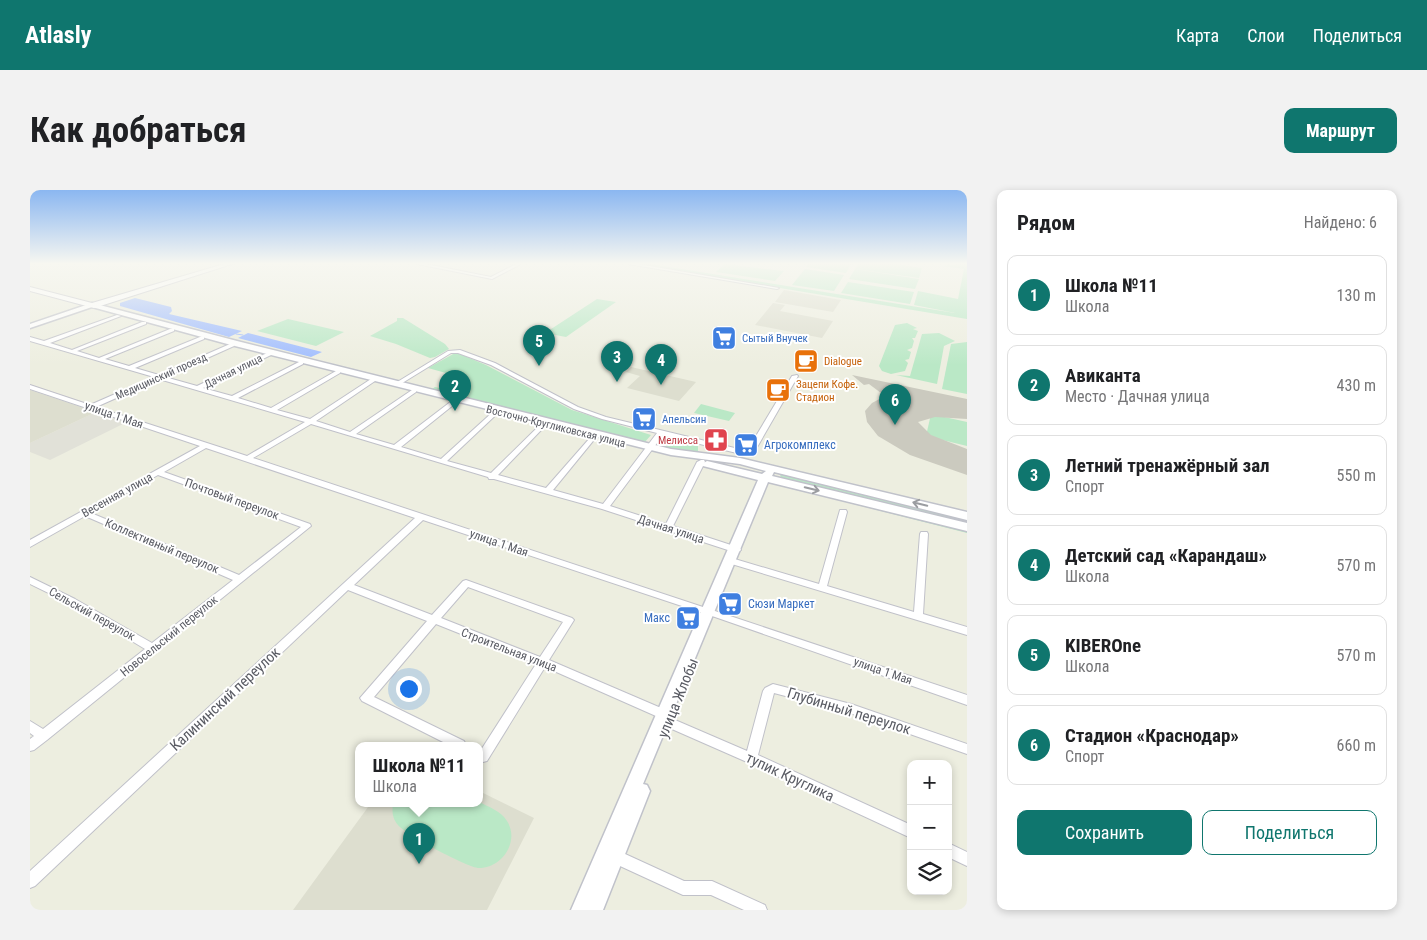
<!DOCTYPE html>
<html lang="ru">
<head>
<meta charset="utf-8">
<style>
	body { margin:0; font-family:"Roboto Condensed",sans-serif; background:#f2f2f2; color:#202124 }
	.controls { position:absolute; right:15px; bottom:15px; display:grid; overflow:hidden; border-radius:10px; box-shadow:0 2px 8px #0003 }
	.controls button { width:45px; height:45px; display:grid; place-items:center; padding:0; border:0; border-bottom:1px solid #e0e0e0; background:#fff; color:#202124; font:25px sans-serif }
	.you { position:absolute; left:378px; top:498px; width:18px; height:18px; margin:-12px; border:4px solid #fff; border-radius:50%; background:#1a73e8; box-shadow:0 0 0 8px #1a73e833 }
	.badge { display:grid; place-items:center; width:32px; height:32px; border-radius:50%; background:#0f766e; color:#fff; font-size:16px; font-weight:700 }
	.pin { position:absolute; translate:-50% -41px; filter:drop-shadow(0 1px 2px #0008) }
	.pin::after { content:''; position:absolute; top:26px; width:18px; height:15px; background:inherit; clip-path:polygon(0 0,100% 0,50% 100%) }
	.popup { position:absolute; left:325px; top:552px; width:128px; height:65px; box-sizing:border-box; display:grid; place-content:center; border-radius:10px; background:#fff; filter:drop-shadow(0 1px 4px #0005); font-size:16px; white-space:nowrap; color:#757577 }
	.popup b { font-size:19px; color:#202124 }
	.popup::after { content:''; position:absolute; left:50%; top:100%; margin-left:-10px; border:10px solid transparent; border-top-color:#fff }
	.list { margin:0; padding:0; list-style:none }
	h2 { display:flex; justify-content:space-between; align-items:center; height:65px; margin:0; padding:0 20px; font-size:21px }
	h2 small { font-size:16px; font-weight:400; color:#757577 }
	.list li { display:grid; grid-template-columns:32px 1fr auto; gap:15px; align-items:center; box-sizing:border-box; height:80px; margin:0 10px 10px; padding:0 10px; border:1px solid #e0e0e0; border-radius:10px }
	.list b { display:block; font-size:19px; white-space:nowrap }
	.list p { margin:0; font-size:16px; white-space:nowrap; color:#757577 }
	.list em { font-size:16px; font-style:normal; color:#757577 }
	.actions { display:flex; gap:10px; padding:15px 20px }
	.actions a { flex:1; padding:11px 0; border:1px solid #0f766e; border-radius:10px; text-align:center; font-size:18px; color:#0f766e }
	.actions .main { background:#0f766e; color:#fff }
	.icon { flex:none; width:28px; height:28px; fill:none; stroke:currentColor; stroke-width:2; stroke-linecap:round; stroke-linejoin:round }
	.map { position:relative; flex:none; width:937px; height:720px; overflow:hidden; border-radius:10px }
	header { display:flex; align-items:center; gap:30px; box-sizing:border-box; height:70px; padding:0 25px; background:#0f766e; color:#fff }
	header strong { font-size:24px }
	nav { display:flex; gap:28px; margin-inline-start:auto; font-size:18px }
	.intro { display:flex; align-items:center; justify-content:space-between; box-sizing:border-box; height:120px; padding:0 30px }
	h1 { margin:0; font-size:35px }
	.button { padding:12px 22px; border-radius:10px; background:#0f766e; color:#fff; font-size:18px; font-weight:700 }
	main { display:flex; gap:30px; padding:0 30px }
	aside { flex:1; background:#fff; border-radius:10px; box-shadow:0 2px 8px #0003 }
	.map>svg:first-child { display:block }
</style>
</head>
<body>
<header>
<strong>Atlasly</strong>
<nav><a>Карта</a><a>Слои</a><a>Поделиться</a></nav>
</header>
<div class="intro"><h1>Как добраться</h1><a class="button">Маршрут</a></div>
<main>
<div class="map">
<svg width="937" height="720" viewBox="0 0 937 720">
	<rect width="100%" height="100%" fill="#edeee0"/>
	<polygon fill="#e1e1d8" points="66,222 97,232 20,270 0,262 0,253"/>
	<g fill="#dddecf">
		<polygon points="754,100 811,110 803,122 745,112"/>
		<polygon points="743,113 755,115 750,121 803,131 792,148 725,135"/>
		<polygon points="601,177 666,192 649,211 597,198 610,186 596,182"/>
		<polygon points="0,200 66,222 0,253"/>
		<polygon points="449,601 504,628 457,720 263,720 341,613 449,613"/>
	</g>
	<g fill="#bae8c6">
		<polygon points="606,74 620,74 925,123 884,115 888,101 928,109 934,79 912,76 937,74 937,129"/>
		<polygon points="695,74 754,81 745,91 686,82"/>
		<polygon points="779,74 821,74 816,83 776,77"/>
		<polygon points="828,74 865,74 892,78 889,88 825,79"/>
		<polygon points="775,79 814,85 804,101 762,95"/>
		<polygon points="825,79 889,89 885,99 819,89"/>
		<polygon points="818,92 884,102 880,114 811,103"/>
		<polygon points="567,109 586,112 536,147 515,143"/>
		<polygon points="367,128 373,128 415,154 419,159 405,167 400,168 366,154 340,146 367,131"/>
		<polygon points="258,129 314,142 286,156 227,141"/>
		<polygon points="877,133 887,138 883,139 888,141 885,148 882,148 884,151 882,158 877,160 881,162 879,169 875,170 878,173 875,181 861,184 852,181 849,176 865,135"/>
		<polygon points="909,143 925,151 914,156 907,194 866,185 880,186 892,144"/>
		<polygon points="937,152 937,204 912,199 921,154"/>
		<polygon points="425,163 430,164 456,175 542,220 621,245 615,252 402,199 405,197 424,201 435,192 423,185 398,178"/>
		<polygon points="671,214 705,223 699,231 664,223"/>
		<polygon points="901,224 937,232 937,256 896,246"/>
		<polygon points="633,248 668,256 668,263 632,257 628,254"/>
		<polygon points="750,284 937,329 937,334 751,288"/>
		<polygon points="757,296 937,341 937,343 757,297"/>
		<path d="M449 612C459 617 471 621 477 631 490 651 472 678 449 678 438 678 375 644 368 635 362 628 362 621 363 613Z"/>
	</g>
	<g fill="#9fbcff">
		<polygon points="105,108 141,117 142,121 139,124 212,141 199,147 90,116 90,113"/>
		<polygon points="218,143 292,162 281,167 208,148"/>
	</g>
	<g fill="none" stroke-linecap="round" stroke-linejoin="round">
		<polyline stroke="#9fbcff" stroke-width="1" points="206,144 213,145"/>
	</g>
	<polygon fill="#cbcabf" points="822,185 937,209 937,229 905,227 888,232 901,245 937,259 937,285 880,265 848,246 837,232 835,221 842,213 855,206 839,194 834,195"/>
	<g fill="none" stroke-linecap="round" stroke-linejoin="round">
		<defs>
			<g id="minor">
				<polygon points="387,74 396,74 461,87 486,74 491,74 462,89"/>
				<polygon points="598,74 608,74 749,98 747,99"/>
				<path d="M87 125 91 126 20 153 42 160 112 132H116V134L47 161 69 168 140 139H144V141L75 169 99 176 170 147H174V149L105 178 129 185 200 154H204V156L135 187 167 196 237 163H241V165L173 198 202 206 269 172H273V174L208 208 241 218 306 181H310V183L247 220 280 229 341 189H345V191L286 231 320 242 382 200H386V202L326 244 364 255 423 210H427V212L371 257 411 269 465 220H469V222L417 271 461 283 513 232H517V234L468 285 516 298 559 249H563V251L523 300 573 314 627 243 572 229 544 219 461 175 428 163H421L369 195 364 194 418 161 430 160 465 173 548 217 576 227 717 261 762 186 767 185 768 186 722 266H719L633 245 580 316 636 334 667 272 671 270H674L675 272 643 336 710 358 711 360 707 363 572 319 464 289H459L458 287 281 234 223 268 691 423 937 505V515L685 427 393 330 324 395 402 425 433 391 436 390 542 428 544 430 519 470 645 524 647 527 645 530 717 561 733 501 735 498 743 494 821 514 937 554V564L820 523 744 503 728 565 881 635V648L717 572 635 536 633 533 635 530 515 477 457 571 453 572 449 571V560H451L506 474 406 434 344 507 434 551 436 555H419L332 511 330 508 397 431 318 400 5 696 0 698V681L385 328 176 258 134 282 280 334 281 336 17 550 4 560 0 561V549L4 546 0 543V531L13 539 115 459 39 413 0 394V387L45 409 122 453 203 390 55 326 0 357V350L170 256 0 199V195L60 215 124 187 0 151V147L14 151ZM129 189 275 232 217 266 66 217ZM128 285 271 337 209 385 61 323ZM438 397 533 432 510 467 411 428Z"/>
				<polygon points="810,320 816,320 817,322 797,396 884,422 890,344 891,342 897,342 898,344 893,424 937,437 937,445 695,372 694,370 698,367 789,394"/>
				<polygon points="918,653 937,662 937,676 918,667"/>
				<polygon points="582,658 654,691 682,691 735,715 737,720 714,720 681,705 653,705 577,670 575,665 577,660"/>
			</g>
			<polygon id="tertiary" points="194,74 202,74 64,118 0,101 0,97 62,113"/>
			<polygon id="secondary" points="62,113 207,151 641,259 710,268 937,322 937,330 744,282 742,286 937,333 937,341 738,292 613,594 617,595 620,601 573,720 541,720 728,290 673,276 672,274 677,271 732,284 736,281 710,274 641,265 201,155 62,117 0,138 0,134"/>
		</defs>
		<use href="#minor" stroke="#c0c1c9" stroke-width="2"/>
		<use href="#tertiary" stroke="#c0c1c9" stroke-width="2"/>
		<use href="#secondary" stroke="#c0c2ca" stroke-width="3"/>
		<use href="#minor" fill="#fff" fill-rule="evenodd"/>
		<use href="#tertiary" fill="#fff" fill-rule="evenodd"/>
		<use href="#secondary" fill="#fff" fill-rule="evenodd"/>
	</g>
	<defs><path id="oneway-shaft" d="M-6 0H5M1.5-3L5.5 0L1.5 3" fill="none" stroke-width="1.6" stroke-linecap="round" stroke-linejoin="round" transform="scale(1.25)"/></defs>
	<g stroke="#9b9da1">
		<use href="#oneway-shaft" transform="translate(782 299) rotate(14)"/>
		<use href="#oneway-shaft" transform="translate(890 314) rotate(-166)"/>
	</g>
	<linearGradient id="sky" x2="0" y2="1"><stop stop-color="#8bb7f1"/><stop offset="0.42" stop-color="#f7f7f1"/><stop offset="1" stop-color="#f7f7f1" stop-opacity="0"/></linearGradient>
	<rect width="937" height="175" fill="url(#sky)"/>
	<defs>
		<symbol id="supermarket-square" viewBox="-11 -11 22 22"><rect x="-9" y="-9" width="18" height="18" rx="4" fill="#3f7fe0" stroke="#fff"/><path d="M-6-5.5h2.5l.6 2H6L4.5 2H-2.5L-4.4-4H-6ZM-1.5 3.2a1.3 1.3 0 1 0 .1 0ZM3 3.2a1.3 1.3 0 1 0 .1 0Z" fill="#fff"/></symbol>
		<symbol id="cafe-square" viewBox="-11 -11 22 22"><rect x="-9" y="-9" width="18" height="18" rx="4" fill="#e8710a" stroke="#fff"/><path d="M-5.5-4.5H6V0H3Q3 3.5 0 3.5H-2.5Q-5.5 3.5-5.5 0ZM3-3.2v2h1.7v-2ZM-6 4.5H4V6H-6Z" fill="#fff"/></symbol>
		<symbol id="pharmacy-square" viewBox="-11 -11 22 22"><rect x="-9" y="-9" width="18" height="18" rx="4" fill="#e0444e" stroke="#fff"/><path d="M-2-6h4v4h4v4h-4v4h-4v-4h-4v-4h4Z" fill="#fff"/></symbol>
	</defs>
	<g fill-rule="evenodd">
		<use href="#supermarket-square" x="680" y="134" width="28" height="28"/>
		<use href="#cafe-square" x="762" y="157" width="28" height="28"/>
		<use href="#cafe-square" x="734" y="186" width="28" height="28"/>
		<use href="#supermarket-square" x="600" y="215" width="28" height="28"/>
		<use href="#pharmacy-square" x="672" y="236" width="28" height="28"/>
		<use href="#supermarket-square" x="702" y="241" width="28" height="28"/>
		<use href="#supermarket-square" x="686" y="400" width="28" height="28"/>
		<use href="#supermarket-square" x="644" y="414" width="28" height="28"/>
	</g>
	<g text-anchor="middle" stroke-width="4" stroke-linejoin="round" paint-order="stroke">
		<g font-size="11" fill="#366cbe" stroke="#fff" text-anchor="start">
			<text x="712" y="152">Сытый Внучек</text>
			<text x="632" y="233">Апельсин</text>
		</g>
		<g font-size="11" fill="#c56008" stroke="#fff" text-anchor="start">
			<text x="794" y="175">Dialogue</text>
			<text x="766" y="198">Зацепи Кофе.<tspan x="766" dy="13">Стадион</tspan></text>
		</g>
		<g font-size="11" fill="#595b63" stroke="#fff">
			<text transform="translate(203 181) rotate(-26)" y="4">Дачная улица</text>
			<text transform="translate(131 186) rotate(-24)" y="4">Медицинский проезд</text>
			<text transform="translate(526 236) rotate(14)" y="4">Восточно-Кругликовская улица</text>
		</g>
		<g font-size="11" fill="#be3a42" stroke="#fff" text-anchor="end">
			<text x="668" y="254">Мелисса</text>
		</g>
		<g font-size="12" fill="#595b63" stroke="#fff">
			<text transform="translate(84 225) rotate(19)" y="4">улица 1 Мая</text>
			<text transform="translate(87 305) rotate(-29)" y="4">Весенняя улица</text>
			<text transform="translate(202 309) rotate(20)" y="4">Почтовый переулок</text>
			<text transform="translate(641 339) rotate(18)" y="4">Дачная улица</text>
			<text transform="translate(469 353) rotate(19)" y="4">улица 1 Мая</text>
			<text transform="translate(132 356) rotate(23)" y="4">Коллективный переулок</text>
			<text transform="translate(62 424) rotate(29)" y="4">Сельский переулок</text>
			<text transform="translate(139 446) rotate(-39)" y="4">Новосельский переулок</text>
			<text transform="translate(479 460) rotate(21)" y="4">Строительная улица</text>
			<text transform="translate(853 481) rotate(19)" y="4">улица 1 Мая</text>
		</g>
		<g font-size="12" fill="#366cbe" stroke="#fff" text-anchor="start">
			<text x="734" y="259">Агрокомплекс</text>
			<text x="718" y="418">Сюзи Маркет</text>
			<text x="640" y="432" text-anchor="end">Макс</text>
		</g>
		<g font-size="15" fill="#595b63" stroke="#fff">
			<text transform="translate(648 508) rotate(-68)" y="5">улица Жлобы</text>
			<text transform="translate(195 509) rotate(-43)" y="5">Калининский переулок</text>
			<text transform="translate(819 521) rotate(17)" y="5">Глубинный переулок</text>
			<text transform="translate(760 587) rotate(25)" y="5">тупик Круглика</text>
		</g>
	</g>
</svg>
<div class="controls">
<button>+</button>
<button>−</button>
<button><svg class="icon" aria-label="layers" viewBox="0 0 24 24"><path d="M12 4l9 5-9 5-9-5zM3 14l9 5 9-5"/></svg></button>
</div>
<div class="you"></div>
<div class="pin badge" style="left:389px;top:674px">1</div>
<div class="popup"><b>Школа №11</b>Школа</div>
<div class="pin badge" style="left:425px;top:221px">2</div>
<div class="pin badge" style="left:587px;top:192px">3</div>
<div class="pin badge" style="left:631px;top:195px">4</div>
<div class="pin badge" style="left:509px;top:176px">5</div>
<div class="pin badge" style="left:865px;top:235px">6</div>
</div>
<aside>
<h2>Рядом<small>Найдено: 6</small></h2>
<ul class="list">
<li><span class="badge">1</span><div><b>Школа №11</b><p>Школа</p></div><em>130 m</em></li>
<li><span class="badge">2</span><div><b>Авиканта</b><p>Место · Дачная улица</p></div><em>430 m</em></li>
<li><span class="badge">3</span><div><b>Летний тренажёрный зал</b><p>Спорт</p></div><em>550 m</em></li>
<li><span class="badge">4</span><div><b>Детский сад «Карандаш»</b><p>Школа</p></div><em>570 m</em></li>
<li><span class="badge">5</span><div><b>KIBEROne</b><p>Школа</p></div><em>570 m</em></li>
<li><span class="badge">6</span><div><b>Стадион «Краснодар»</b><p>Спорт</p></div><em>660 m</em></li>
</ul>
<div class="actions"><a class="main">Сохранить</a><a>Поделиться</a></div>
</aside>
</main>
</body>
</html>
